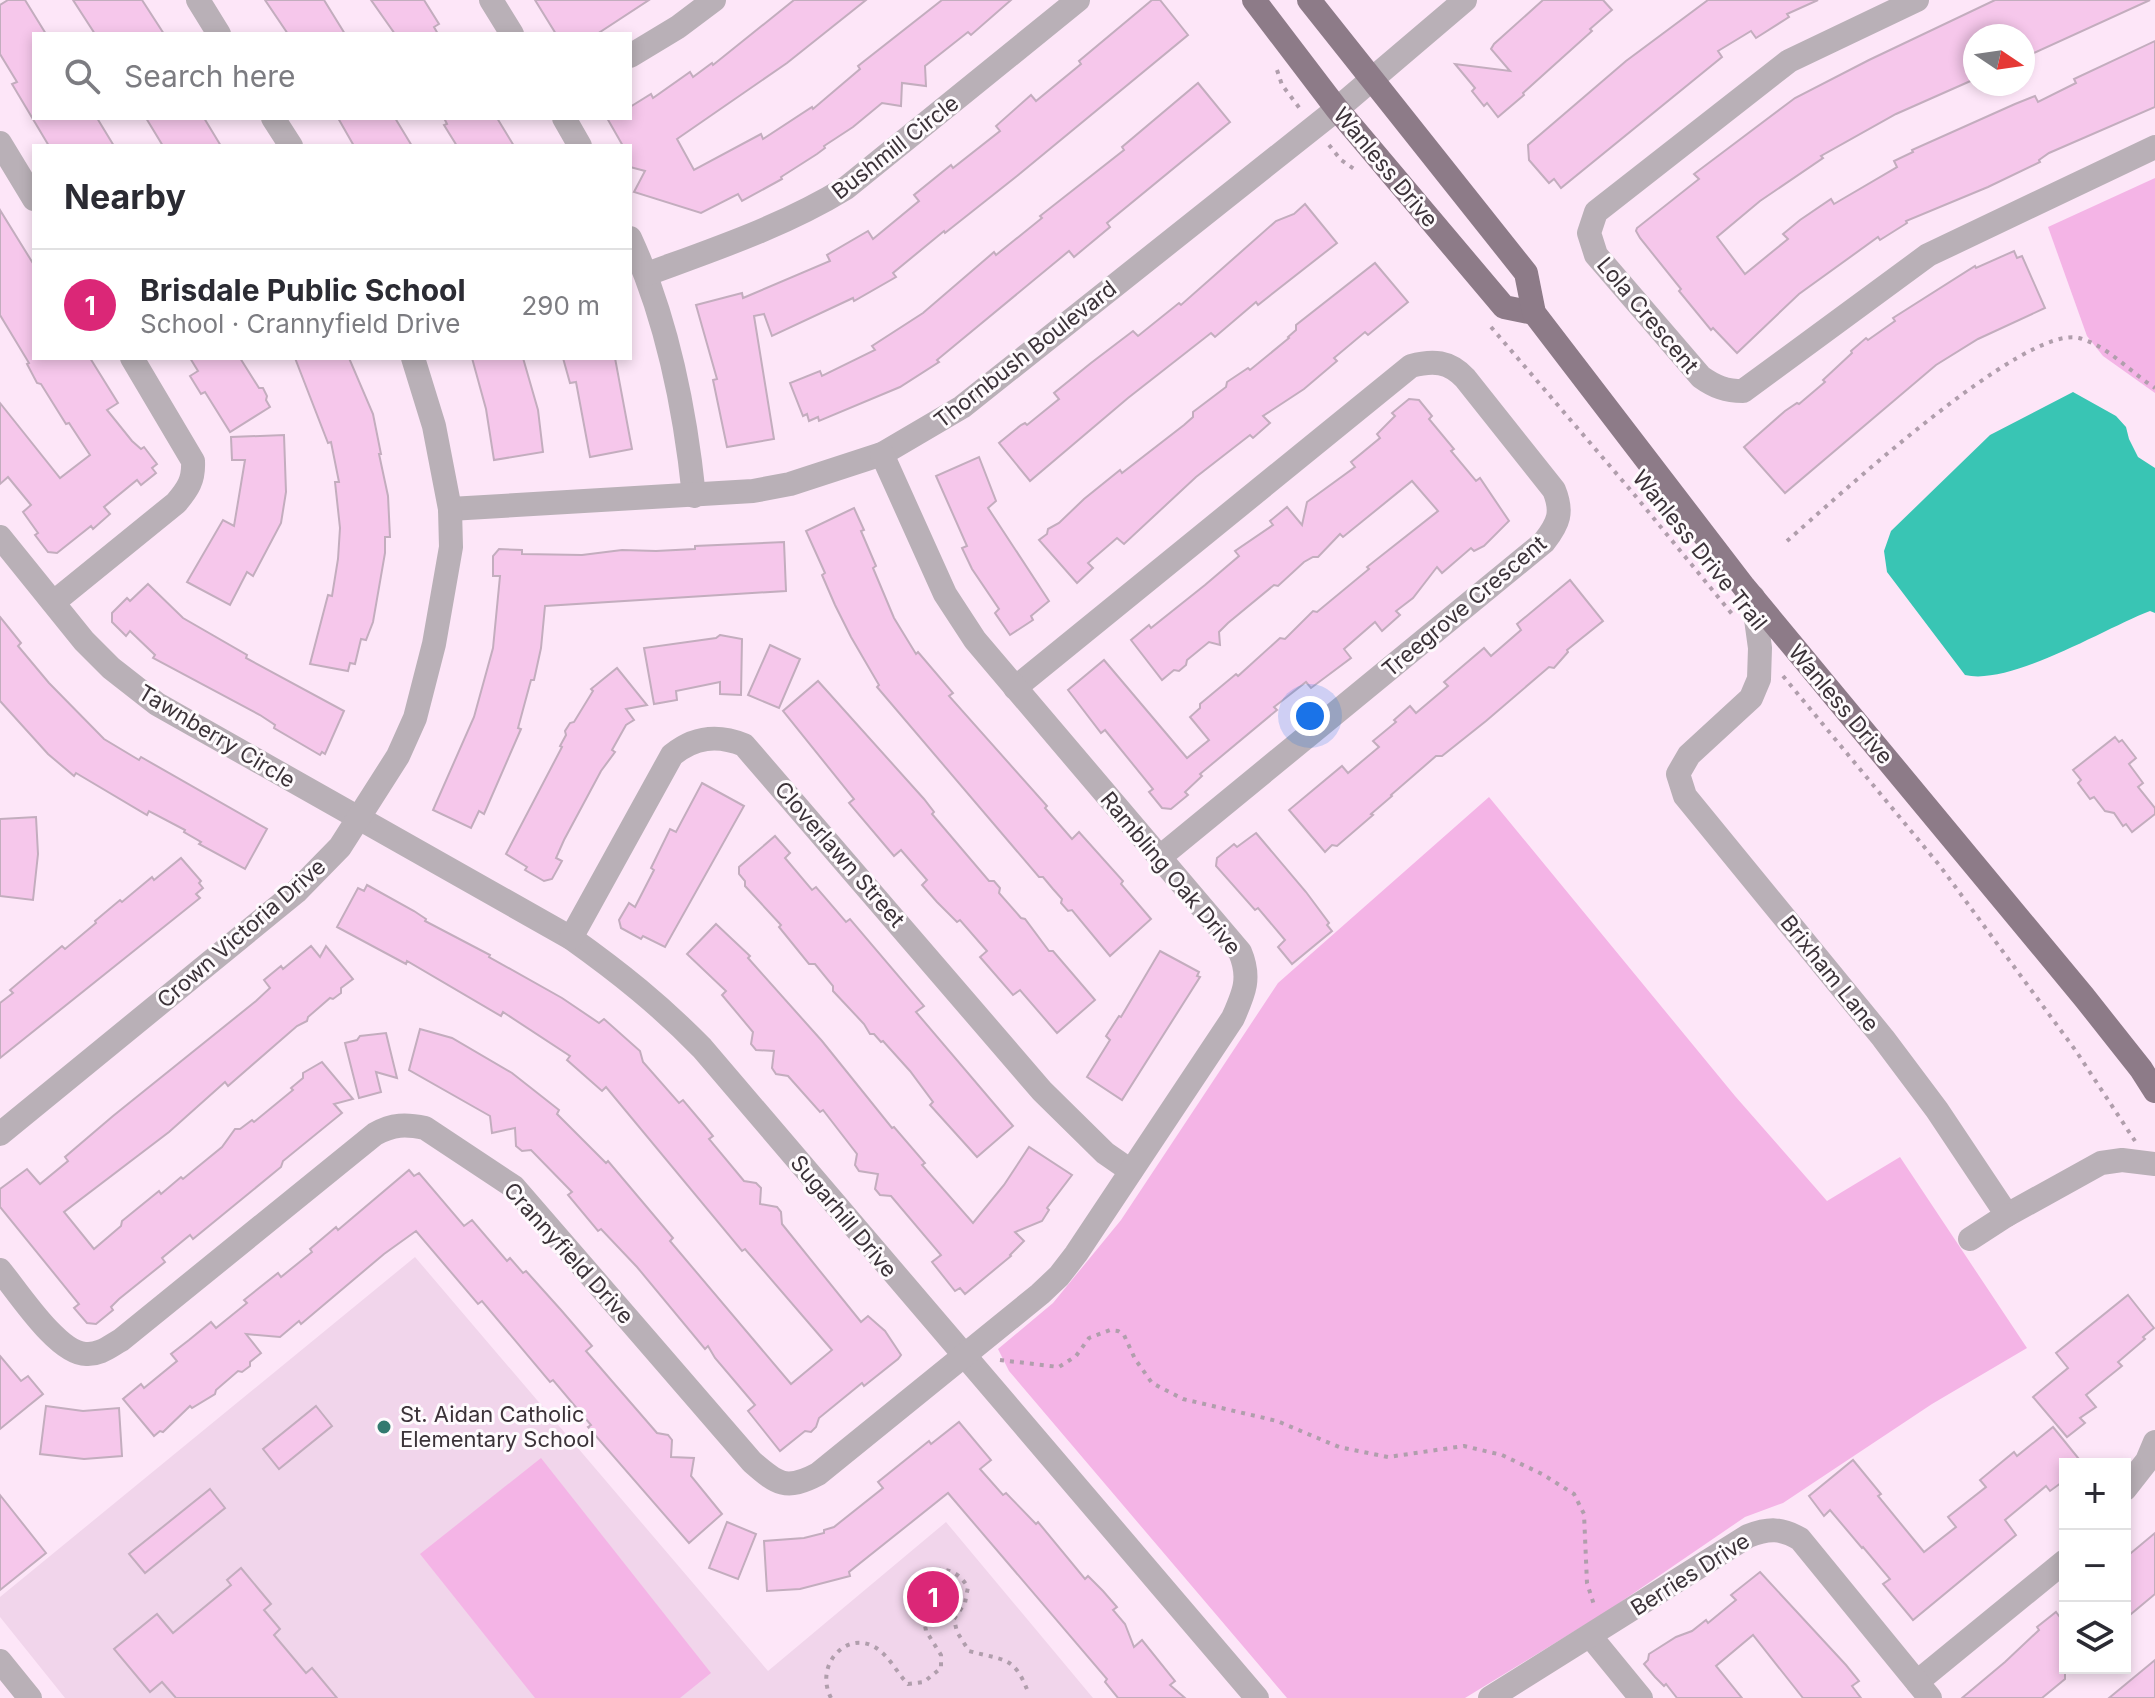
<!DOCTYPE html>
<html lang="en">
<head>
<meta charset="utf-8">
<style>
	body { margin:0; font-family:Inter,sans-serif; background:#f7f7f7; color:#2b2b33 }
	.controls { position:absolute; right:24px; bottom:24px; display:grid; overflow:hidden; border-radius:0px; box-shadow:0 4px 12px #0003 }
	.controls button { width:72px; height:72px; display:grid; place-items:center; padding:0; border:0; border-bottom:2px solid #e1e1e2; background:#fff; color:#2b2b33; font:40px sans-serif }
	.compass { position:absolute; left:1963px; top:24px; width:72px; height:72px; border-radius:50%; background:#fff; box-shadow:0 4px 12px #0003; rotate:103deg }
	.you { position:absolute; left:1310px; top:716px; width:28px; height:28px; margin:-20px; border:6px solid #fff; border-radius:50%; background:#1a73e8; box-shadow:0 0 0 12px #1a73e833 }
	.badge { display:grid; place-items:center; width:52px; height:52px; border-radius:50%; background:#db2777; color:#fff; font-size:26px; font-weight:700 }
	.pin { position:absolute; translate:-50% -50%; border:4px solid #fff; box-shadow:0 2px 8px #0006 }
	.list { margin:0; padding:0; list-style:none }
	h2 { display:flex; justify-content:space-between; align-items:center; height:104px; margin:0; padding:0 32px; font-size:34px }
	h2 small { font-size:26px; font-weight:400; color:#7c7c81 }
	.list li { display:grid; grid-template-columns:52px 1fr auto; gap:24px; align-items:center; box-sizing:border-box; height:112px; padding:0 32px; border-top:2px solid #e1e1e2 }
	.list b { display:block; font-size:30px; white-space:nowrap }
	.list p { margin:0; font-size:26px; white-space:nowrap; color:#7c7c81 }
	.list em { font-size:26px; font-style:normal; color:#7c7c81 }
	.icon { flex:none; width:44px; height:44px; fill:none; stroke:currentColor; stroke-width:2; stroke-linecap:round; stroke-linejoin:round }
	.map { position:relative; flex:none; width:2155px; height:1698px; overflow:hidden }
	.search { position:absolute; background:#fff; box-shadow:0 4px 12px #0003; left:32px; top:32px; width:600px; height:88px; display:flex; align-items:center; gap:20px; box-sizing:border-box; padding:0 28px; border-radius:0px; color:#7c7c81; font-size:30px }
	.panel { position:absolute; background:#fff; box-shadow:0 4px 12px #0003; left:32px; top:144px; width:600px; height:216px; border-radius:0px }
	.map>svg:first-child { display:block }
</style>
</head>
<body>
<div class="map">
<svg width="2155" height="1698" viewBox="0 0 2155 1698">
	<rect width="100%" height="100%" fill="#fde6f8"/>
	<polygon fill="#f1d5eb" points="415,1257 768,1671 946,1522 1093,1698 65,1698 0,1617 0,1597"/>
	<g fill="#f4b4e6">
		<polygon points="2155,178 2155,393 2103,356 2087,336 2048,227"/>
		<polygon points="1489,797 1735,1096 1827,1201 1900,1157 2027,1348 1932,1404 1783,1503 1745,1517 1609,1610 1465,1698 1287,1698 1009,1371 998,1349 1053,1303 1121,1220 1278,983"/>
		<polygon points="541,1458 711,1673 680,1698 535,1698 420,1554"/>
	</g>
	<path fill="#39c5b4" d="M2073 392 2116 416 2126 427 2129 439 2138 457 2155 468V613L2150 611C2103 629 2011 686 1965 675L1887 572 1884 551 1891 531 1990 435Z"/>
	<g fill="#f6c7eb" stroke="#c3adbe" stroke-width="2">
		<polygon points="8,0 25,0 46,34 34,34 34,118 97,118 114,146 49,146 12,84 17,82 0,54 0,5"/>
		<polygon points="73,0 142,0 164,34 95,34"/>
		<polygon points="265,0 324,0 345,34 288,34"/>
		<polygon points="371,0 424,0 439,24 434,27 438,34 395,34"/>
		<polygon points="535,0 649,0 597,34 556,34"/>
		<polygon points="794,0 866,0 787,63 677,139 694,170 761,134 763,139 812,107 813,109 860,69 858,66 942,0 1011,0 971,35 968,32 925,66 926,86 902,83 901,106 882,103 853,127 824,146 825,148 817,154 781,177 782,179 742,201 738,194 701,213 634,192 645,171 630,167 630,146 623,146 607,118 630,118 630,107 651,94 653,98 690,72 693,77 712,63 713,65"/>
		<polygon points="1152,0 1160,0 1188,35 1017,176 945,233 944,231 893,273 896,277 854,301 853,298 772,336 764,314 754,316 774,439 727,447 713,380 717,379 696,305 742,293 743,298 830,261 827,255 868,231 873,239 919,201 914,195 951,165 953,168 1000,131 996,126 1031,95 1036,101 1081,64 1079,61"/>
		<polygon points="1543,0 1603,0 1612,10 1590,29 1592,31 1523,93 1524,95 1498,117 1487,103 1484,106 1472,91 1475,88 1455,64 1510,71 1491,49 1494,44"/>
		<polygon points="1708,0 1818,0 1787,14 1789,17 1756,38 1751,31 1718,51 1722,57 1561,188 1554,179 1549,183 1529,160 1528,145 1626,61"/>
		<polygon points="1995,0 2150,0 2023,58 2023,36 1975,36 1975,79 1896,114 1821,156 1823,158 1760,201 1717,237 1745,274 1788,239 1783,234 1800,220 1831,199 1834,204 1897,167 1894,161 1913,152 1912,150 2015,104 2035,96 2038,102 2076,83 2074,79 2155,41 2155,107 2049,153 2039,160 2040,162 1988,187 1906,221 1907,223 1880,240 1878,237 1799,294 1737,353 1713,328 1711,330 1679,291 1681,289 1640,238 1636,231 1637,228 1699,179 1694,174 1795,98 1869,60"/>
		<polygon points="1198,83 1230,122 1107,223 1110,227 1074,257 1069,251 937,360 939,362 900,387 819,421 818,417 809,421 807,414 803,416 790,383 820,371 822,376 875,350 872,346 923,313 994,252 996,255 1042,218 1040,216 1124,150 1122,147"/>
		<polygon points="146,118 204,118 221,146 163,146"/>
		<polygon points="338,118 395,118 412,146 354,146"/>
		<polygon points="444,118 497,118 514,146 457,146 444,125 447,124"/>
		<polygon points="1305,204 1337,243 1258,305 1256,302 1215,337 1211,333 1128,398 1030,481 999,443 1021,425 1025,423 1027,425 1059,399 1054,393 1091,363 1133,331 1138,336 1179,303 1181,305 1276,221 1294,214"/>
		<polygon points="0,210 34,265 34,359 90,358 118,403 107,410 132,441 141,449 144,447 157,464 152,468 156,473 141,485 137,480 104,507 110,514 93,529 91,526 57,553 48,552 35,535 38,533 23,512 31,505 8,477 0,484 0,403 60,478 90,455 69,423 66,424 41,384 37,383 27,364 29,363 0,315"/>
		<polygon points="2014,251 2017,258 2022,256 2045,308 1978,339 1936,365 1785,493 1744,447 1785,411 1797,403 1799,404 1825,382 1823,380 1852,353 1851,351 1866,338 1868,340 1895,321 1893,318 1975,266 1976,268"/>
		<polygon points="1375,263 1408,302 1368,335 1365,332 1334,358 1337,361 1304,389 1263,416 1270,423 1253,438 1250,435 1196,477 1124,544 1117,538 1088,563 1093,568 1077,583 1039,540 1047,534 1048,529 1059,523 1084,499 1120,470 1122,473 1184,425 1193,417 1193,412 1226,387 1227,382 1248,368 1250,370 1289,338 1288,337 1296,330 1296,325"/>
		<polygon points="190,358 240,358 259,388 263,388 267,396 266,400 270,407 230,432 205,392 201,394 190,376 198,371"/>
		<polygon points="295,358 349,358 373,414 381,454 379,454 388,496 390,537 385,537 385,553 373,622 366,640 361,639 355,664 350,663 348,671 310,664 328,595 332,596 338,559 340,528 335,482 339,482 331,442 328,443"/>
		<polygon points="472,358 523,358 538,410 543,452 494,460 486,409"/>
		<polygon points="563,358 615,358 632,449 590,457 576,382 570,383"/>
		<polygon points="1409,399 1419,400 1432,416 1429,419 1454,449 1451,451 1476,481 1480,478 1509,521 1484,546 1474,551 1471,548 1442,573 1437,567 1413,598 1396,611 1400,615 1382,631 1375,622 1344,649 1351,658 1311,688 1306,682 1274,707 1277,710 1200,774 1202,776 1185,792 1188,795 1171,809 1162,808 1149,792 1153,789 1105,730 1101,733 1068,690 1104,660 1187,758 1209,740 1190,717 1200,708 1200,704 1236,674 1238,676 1280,638 1285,639 1313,611 1317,612 1369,569 1367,567 1438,511 1412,481 1343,537 1340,534 1318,557 1313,557 1304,562 1278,586 1274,585 1228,623 1219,632 1220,645 1209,642 1187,660 1186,665 1179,671 1174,670 1162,680 1131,640 1149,625 1151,628 1205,585 1239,556 1235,551 1273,525 1270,521 1287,507 1302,525 1307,502 1355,467 1351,462 1380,438 1377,434 1395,416 1392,413"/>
		<polygon points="284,435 286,492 281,523 253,576 247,572 230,605 187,582 223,520 234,526 245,460 232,460 231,437"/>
		<polygon points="979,457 996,501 988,508 1049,601 1031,616 1033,620 1010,635 995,613 999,609 972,569 962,548 967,546 936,476"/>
		<polygon points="854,508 864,530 861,531 876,566 873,568 894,618 916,654 918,652 953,693 949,696 1047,806 1045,808 1072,839 1079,832 1123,881 1121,884 1151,919 1110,956 1072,910 1068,911 1061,903 1062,899 1053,889 1043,877 1039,877 877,687 879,685 851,637 835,605 822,575 825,573 806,531"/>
		<polygon points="784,542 786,591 545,606 541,648 534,680 531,680 518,728 521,729 484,814 479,811 471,828 433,810 474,717 493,648 500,576 493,576 493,556 499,549 522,550 522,554 582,555 622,550 656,551 695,549 695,546"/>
		<polygon points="1570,580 1603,621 1567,650 1568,652 1554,668 1549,667 1486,721 1442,756 1436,756 1391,795 1392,796 1371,814 1373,815 1337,846 1332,845 1325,852 1289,810 1342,766 1348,773 1379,747 1373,741 1396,722 1394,720 1410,706 1416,713 1448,686 1444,682 1484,648 1491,656 1521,630 1517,624"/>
		<polygon points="148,584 183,618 247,655 246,658 344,711 325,754 322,752 320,755 274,728 275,725 260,715 153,658 155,655 130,631 126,636 112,622 112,613 127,598 130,601"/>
		<polygon points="0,617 21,643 18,646 49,683 104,739 139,760 141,757 267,829 245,869 199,844 201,842 184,832 185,830 149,811 147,815 76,773 74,776 48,754 0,701"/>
		<polygon points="720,635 742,639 741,695 720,694 720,682 676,691 677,700 654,704 644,648 716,638"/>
		<polygon points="770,645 800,659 779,708 748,695"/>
		<polygon points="617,668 647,705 626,709 634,720 626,725 612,750 615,752 601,771 564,840 556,858 562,861 552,879 544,881 525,870 527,867 506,854 562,747 560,746 566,735 565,731 570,723 574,722 593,691 591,689"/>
		<polygon points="818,681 924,799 934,812 932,814 989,881 994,881 1000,888 999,893 1021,918 1025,919 1049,951 1053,951 1095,1000 1057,1033 1020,990 1013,995 980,957 987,951 960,920 957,922 937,902 922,885 927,880 901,850 894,856 849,803 854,799 783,711"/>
		<polygon points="2115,737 2119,742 2122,740 2136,758 2129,764 2143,783 2138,787 2155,808 2155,814 2132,832 2126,824 2123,826 2114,813 2105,811 2094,797 2090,799 2078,783 2081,780 2073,770"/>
		<polygon points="702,783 744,806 665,947 643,936 641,939 621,928 619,920 629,903 635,907 654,870 651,868 670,829 676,832"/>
		<polygon points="36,817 38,854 33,900 0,896 0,819"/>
		<polygon points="1256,833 1306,892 1329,923 1327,925 1332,931 1292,964 1278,947 1285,940 1258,908 1255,910 1216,866 1217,858 1234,844 1237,847"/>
		<polygon points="775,836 790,853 785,858 812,890 816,887 846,922 850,919 924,1006 916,1012 1013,1126 977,1157 930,1105 933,1102 910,1071 883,1041 881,1042 874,1034 870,1034 864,1024 833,991 833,986 815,964 809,964 779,927 781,925 745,886 745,881 739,874 739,867"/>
		<polygon points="181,858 201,881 199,883 203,888 196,894 200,898 0,1058 0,1003 13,993 10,990 62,946 65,949 96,923 95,921 120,900 122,902 152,877 154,880"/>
		<polygon points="367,885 414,911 426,919 425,921 490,955 489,957 562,998 599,1023 604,1019 640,1051 643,1062 679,1103 683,1100 704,1125 713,1136 709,1139 744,1181 756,1183 761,1188 760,1204 777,1207 781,1212 782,1224 861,1322 868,1316 885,1331 901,1355 898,1359 864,1386 862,1383 819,1418 816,1427 811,1432 805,1431 780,1451 748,1411 755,1405 715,1358 708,1346 705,1349 637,1267 601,1229 598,1231 568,1195 572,1192 531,1150 522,1151 516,1146 515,1128 492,1133 490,1116 409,1070 420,1029 452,1038 512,1073 559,1110 557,1114 606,1163 608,1161 673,1238 670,1241 791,1384 832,1350 745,1249 742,1251 606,1087 602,1091 567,1060 570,1056 503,1012 501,1016 407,961 406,964 337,927 358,888 364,891"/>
		<polygon points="716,924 750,956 748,958 822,1041 892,1128 894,1127 925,1163 922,1165 973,1223 1004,1185 1029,1147 1072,1175 1047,1208 1049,1210 1042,1221 1015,1232 1024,1241 1010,1255 1011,1256 965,1294 960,1288 955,1291 932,1262 941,1255 891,1196 880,1195 875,1189 878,1174 859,1171 855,1165 857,1154 823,1110 820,1112 788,1076 776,1074 772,1068 774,1051 756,1050 751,1044 753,1032 722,995 726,991 687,954"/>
		<polygon points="311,946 320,957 326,946 353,979 341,988 341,993 333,999 330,998 308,1017 307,1021 297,1026 228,1086 225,1082 169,1132 64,1212 94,1249 121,1226 122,1221 159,1191 161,1194 181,1177 183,1179 222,1147 235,1129 240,1129 252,1120 254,1122 293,1090 291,1088 303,1078 303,1073 322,1062 353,1099 334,1104 342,1113 283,1161 281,1167 193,1239 190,1235 162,1258 165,1262 119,1299 111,1307 113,1310 96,1324 87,1323 74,1308 79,1304 0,1207 0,1189 27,1169 40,1184 68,1161 65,1157 113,1116 256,1001 270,988 264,980 281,966 283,969"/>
		<polygon points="1160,951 1199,972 1197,976 1200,977 1122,1100 1087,1077 1110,1040 1106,1036 1119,1016 1121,1017"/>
		<polygon points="386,1033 397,1078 376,1072 381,1092 359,1098 345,1043 357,1040 360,1036"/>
		<polygon points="409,1170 414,1176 419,1173 464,1226 472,1220 507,1261 510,1258 523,1273 526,1271 561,1310 592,1346 586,1351 611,1380 657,1433 668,1435 672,1440 671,1457 694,1458 691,1476 722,1514 689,1543 588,1427 591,1425 553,1380 550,1382 482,1301 478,1304 416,1231 384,1254 301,1324 299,1321 280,1337 246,1334 261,1353 250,1362 250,1366 242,1372 238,1371 216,1390 215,1394 192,1408 190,1406 163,1432 160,1431 154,1436 123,1399 141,1384 144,1388 177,1361 171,1354 189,1340 211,1322 216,1328 247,1303 244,1300 278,1273 281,1277 312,1252 310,1249 336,1227 338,1230"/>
		<polygon points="2128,1295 2154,1328 2143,1337 2145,1339 2118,1362 2122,1366 2086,1395 2096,1407 2080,1418 2085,1423 2067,1437 2033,1397 2068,1368 2056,1353"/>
		<polygon points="0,1356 21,1381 28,1376 43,1394 0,1429"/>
		<polygon points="46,1406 83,1411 119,1408 122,1456 84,1459 40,1454"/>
		<polygon points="316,1406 332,1426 279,1469 263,1449"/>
		<polygon points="959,1422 991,1460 980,1469 1003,1495 1006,1493 1036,1524 1038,1522 1085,1579 1088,1576 1103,1591 1117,1607 1113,1610 1125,1624 1134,1647 1142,1640 1175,1681 1170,1685 1185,1698 1118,1698 1105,1682 1107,1679 948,1493 849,1572 850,1576 800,1589 767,1591 764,1541 804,1538 824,1533 824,1530 834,1527 883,1488 878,1482 929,1441 931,1444"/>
		<polygon points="2053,1427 2083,1464 2065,1464 2065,1480 2050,1491 2046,1486 2005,1520 2016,1535 1913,1620 1883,1584 1890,1579 1863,1547 1862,1548 1830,1510 1824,1516 1809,1496 1853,1460 1881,1494 1878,1496 1924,1552 1956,1527 1948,1517 1986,1487 1980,1480 2014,1452 2017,1456"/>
		<polygon points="210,1489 225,1508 145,1573 129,1554"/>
		<polygon points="0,1495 46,1553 0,1590"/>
		<polygon points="727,1522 756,1534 738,1579 709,1568"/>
		<polygon points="2155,1533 2155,1594 2125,1619 2125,1558"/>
		<polygon points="241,1568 271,1604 264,1610 280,1629 274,1635 306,1673 312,1668 337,1698 176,1698 162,1682 150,1692 114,1649 157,1614 173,1633 231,1585 227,1580"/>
		<polygon points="1760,1572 1846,1665 1859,1681 1852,1686 1861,1698 1803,1698 1753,1635 1716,1666 1742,1698 1677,1698 1666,1684 1664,1686 1655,1677 1644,1664 1648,1660 1649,1654 1676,1637 1692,1631 1706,1620 1708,1623 1736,1600 1731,1595"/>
		<polygon points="2056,1612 2065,1624 2065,1679 2042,1698 1962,1698 2005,1662 2039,1630 2037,1627"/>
		<polygon points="2155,1660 2155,1698 2109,1698"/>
	</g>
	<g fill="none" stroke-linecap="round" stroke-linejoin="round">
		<g stroke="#b09eac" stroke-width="4" stroke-dasharray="4 6" stroke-linecap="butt">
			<polyline points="1277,70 1282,85 1301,110"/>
			<polyline points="1329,145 1341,160 1357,171"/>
			<polyline points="1491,327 1633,493 1732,614"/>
			<path d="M1787 541C1833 501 2024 324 2079 338 2108 346 2130 372 2155 388"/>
			<polyline points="1783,676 1940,866 2076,1051 2135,1141"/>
			<polyline points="1000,1360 1059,1367 1076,1356 1089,1338 1110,1330 1118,1331 1124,1335 1135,1359 1152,1383 1183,1399 1277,1421 1339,1447 1388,1457 1464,1446 1502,1455 1542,1474 1574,1494 1584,1514 1587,1583 1595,1608"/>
			<path d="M831 1698C813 1663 850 1627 879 1650 890 1658 898 1674 908 1684L924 1682 941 1668V1655L926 1631 920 1597 921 1582 931 1570C949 1568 958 1572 968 1587L965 1603 954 1619 957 1632 969 1651C1004 1661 1014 1655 1028 1692"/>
		</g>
		<g stroke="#b9b0b7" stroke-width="24">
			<polyline points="198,0 219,34"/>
			<polyline points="491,0 512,34"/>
			<path d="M1917 0 1789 61 1596 212 1589 233 1596 255 1701 377C1715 387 1726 391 1743 391L1928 255 2155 147"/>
			<polyline points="630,56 678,27 714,0"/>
			<polyline points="273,118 291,146"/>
			<polyline points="564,118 580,146"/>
			<polyline points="0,143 34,199"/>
			<path d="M630 238C667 318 685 408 694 496"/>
			<path d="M647 274C715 249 784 226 846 188L1078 0"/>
			<polyline points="450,509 753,491 790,484 882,454 962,407 1337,109 1465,0"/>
			<path d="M0 537 84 641 111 668 157 704 571 938C620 973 660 1005 702 1048L1257 1698"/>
			<polyline points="1753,597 1760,648 1759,679 1751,698 1689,755 1678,774 1685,796 1883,1038 1937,1110 2007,1215 2101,1163 2122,1160 2155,1164"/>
			<path d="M54 602 176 503C188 489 194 480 193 461L132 358"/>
			<path d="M1015 688 1411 366C1433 360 1449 361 1465 378L1554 490C1563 512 1559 523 1544 542L1160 857"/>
			<path d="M571 938 672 755C694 737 717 734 744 745L1042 1091 1105 1153 1131 1171"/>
			<polyline points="0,1134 296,892 340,847 398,756 415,718 434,644 451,547 450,509 434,426 413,358"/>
			<polyline points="1970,1239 2007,1215"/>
			<path d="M0 1270C18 1292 58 1354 86 1354 100 1355 110 1346 121 1340L375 1134C393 1124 406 1124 425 1128L514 1187 752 1462C777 1484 786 1491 818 1474L1040 1294 1059 1276 1076 1254 1233 1018C1244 993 1251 978 1240 952L975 640 945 594 882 454"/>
			<polyline points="2125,1489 2147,1461 2155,1442"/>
			<polyline points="1591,1637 1641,1698"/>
			<polyline points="0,1661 30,1698"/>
			<polyline points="1917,1682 2065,1561"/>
			<path d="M1490 1698 1748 1536C1769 1528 1781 1528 1800 1539L1930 1698"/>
		</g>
		<g stroke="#8d7b88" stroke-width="24">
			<polyline points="1254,0 1337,109 1504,307 1534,313"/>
			<polyline points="1309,0 1526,273 1534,313 1744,587 2084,997 2141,1069 2155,1091"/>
		</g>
	</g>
	<circle fill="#337a70" stroke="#fefafd" stroke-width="3" cx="384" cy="1427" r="8"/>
	<g text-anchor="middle" stroke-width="6" stroke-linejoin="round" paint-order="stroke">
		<g font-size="22" fill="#3b3238" stroke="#fefafd">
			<text transform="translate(895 147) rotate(-38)" y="8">Bushmill Circle</text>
			<text transform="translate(1386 167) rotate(50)" y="8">Wanless Drive</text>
			<text transform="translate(1648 315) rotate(50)" y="8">Lola Crescent</text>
			<text transform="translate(1025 354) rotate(-38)" y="8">Thornbush Boulevard</text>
			<text transform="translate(1700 550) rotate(51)" y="8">Wanless Drive Trail</text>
			<text transform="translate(1464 606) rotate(-40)" y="8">Treegrove Crescent</text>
			<text transform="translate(1841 704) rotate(50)" y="8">Wanless Drive</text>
			<text transform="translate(217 736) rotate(31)" y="8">Tawnberry Circle</text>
			<text transform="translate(840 854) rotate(49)" y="8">Cloverlawn Street</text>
			<text transform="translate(1171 873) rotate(50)" y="8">Rambling Oak Drive</text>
			<text transform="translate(241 933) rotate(-41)" y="8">Crown Victoria Drive</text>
			<text transform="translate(1830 973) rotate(51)" y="8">Brixham Lane</text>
			<text transform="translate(844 1216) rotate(50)" y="8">Sugarhill Drive</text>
			<text transform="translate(569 1253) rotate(48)" y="8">Crannyfield Drive</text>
			<text transform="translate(1690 1574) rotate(-32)" y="8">Berries Drive</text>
		</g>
		<g font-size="22" fill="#3b3238" stroke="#fefafd" text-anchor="start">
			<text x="400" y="1422">St. Aidan Catholic<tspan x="400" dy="25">Elementary School</tspan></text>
		</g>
	</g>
</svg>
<div class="controls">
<button>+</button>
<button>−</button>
<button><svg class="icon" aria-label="layers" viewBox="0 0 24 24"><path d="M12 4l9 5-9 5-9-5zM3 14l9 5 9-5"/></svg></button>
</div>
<svg class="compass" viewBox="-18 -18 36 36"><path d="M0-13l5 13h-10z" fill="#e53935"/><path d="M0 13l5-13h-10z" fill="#7c7c81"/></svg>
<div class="you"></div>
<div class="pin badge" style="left:933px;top:1597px">1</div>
<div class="search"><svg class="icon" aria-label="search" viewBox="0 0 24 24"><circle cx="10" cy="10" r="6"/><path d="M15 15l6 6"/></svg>Search here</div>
<section class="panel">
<h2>Nearby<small></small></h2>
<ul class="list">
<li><span class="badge">1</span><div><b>Brisdale Public School</b><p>School · Crannyfield Drive</p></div><em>290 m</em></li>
</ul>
</section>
</div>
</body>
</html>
